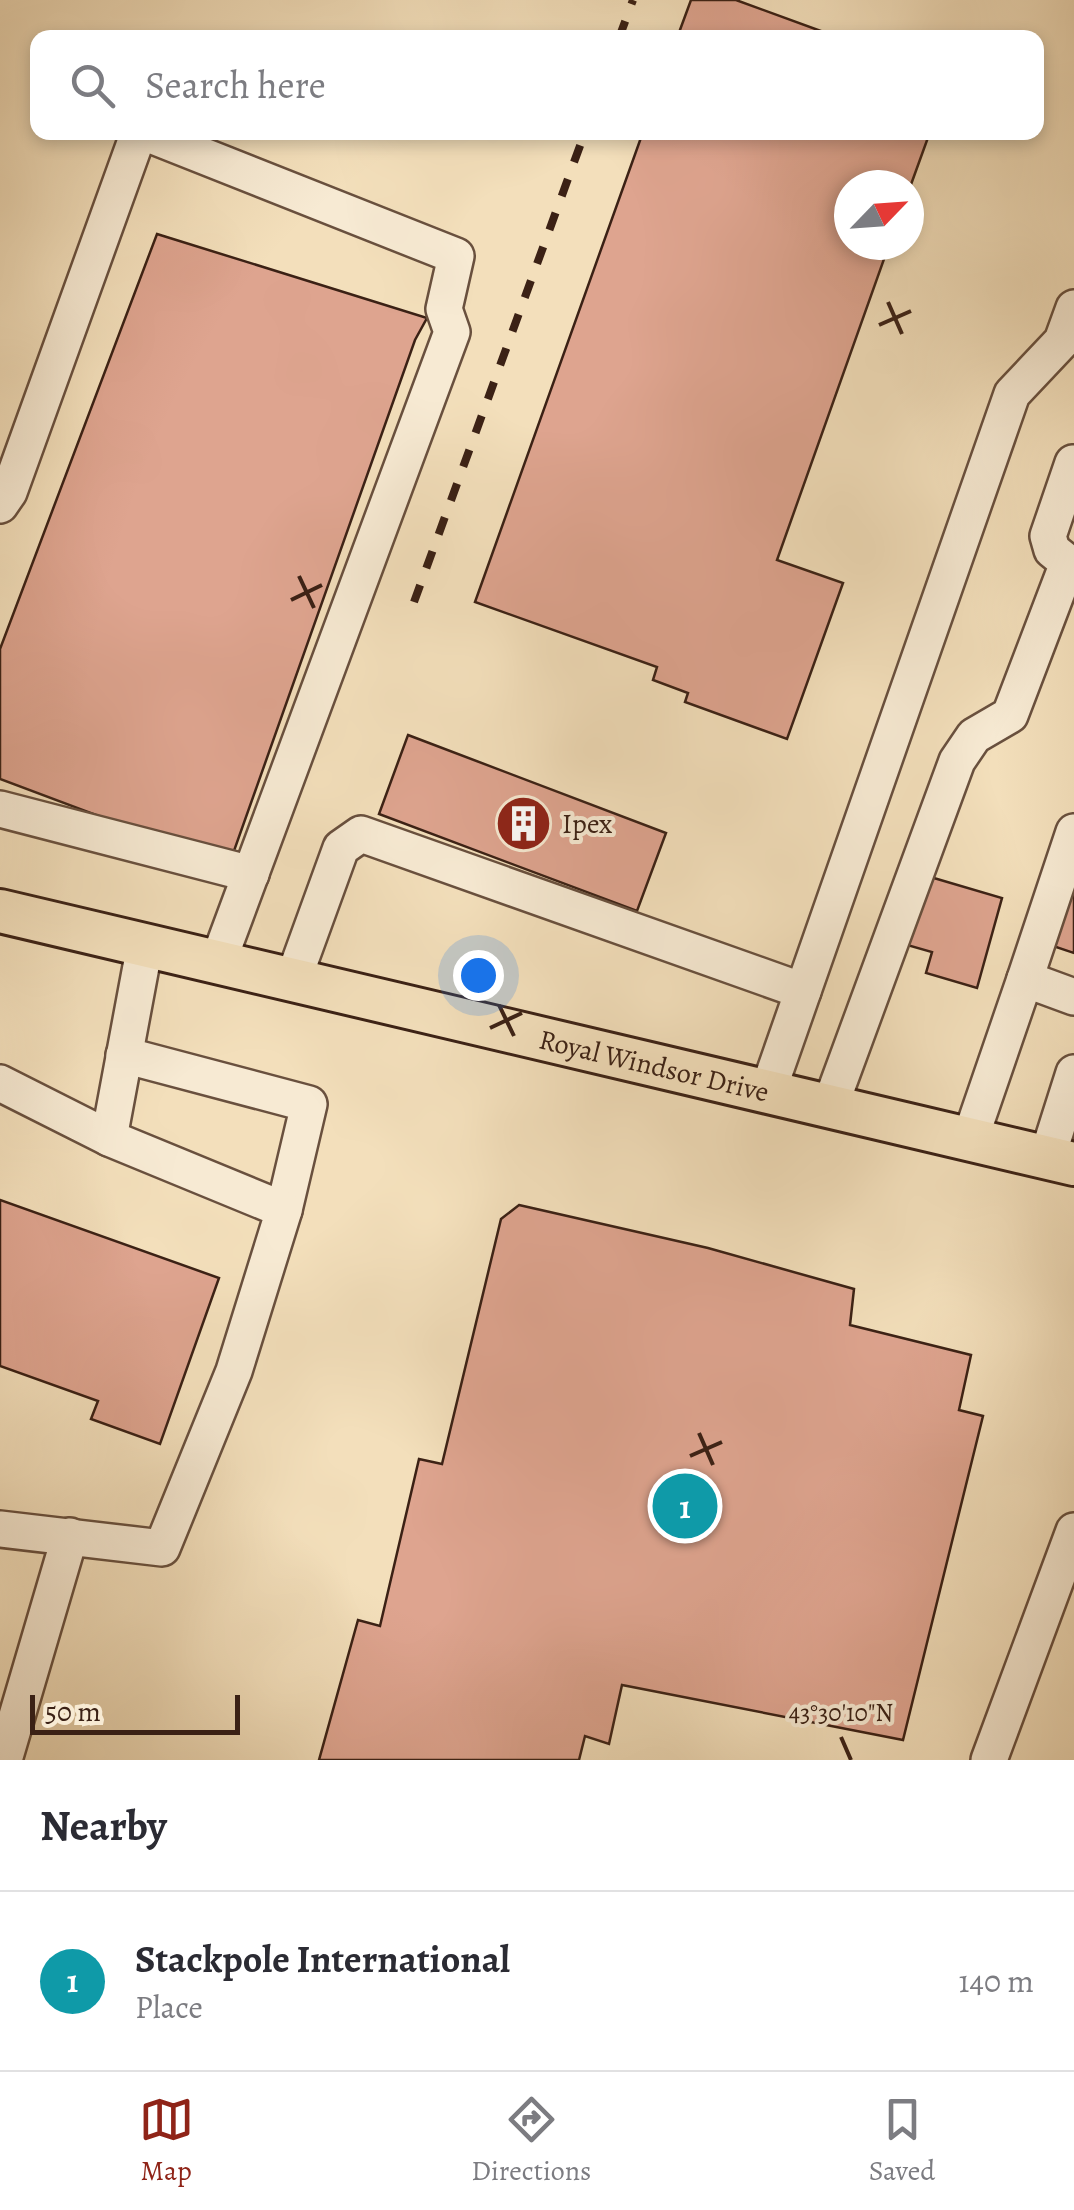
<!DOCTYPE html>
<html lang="en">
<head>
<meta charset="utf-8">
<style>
	body { margin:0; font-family:Alegreya,serif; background:#f7f7f7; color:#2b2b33 }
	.compass { position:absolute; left:834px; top:170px; width:90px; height:90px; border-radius:50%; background:#fff; box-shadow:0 5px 15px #0003; rotate:65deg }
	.scale { position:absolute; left:30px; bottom:25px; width:210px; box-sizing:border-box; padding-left:10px; border:5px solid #3b2115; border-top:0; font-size:28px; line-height:35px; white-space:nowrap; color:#3b2115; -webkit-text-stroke:8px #f7ead3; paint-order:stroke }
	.you { position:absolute; left:478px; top:975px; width:35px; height:35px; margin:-25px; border:8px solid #fff; border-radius:50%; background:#1a73e8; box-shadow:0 0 0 15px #1a73e833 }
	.badge { display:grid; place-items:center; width:65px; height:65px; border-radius:50%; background:#8f2418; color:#fff; font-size:32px; font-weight:700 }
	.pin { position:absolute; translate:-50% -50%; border:5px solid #fff; box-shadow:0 2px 10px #0006 }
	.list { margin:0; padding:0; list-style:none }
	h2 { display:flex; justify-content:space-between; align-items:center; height:130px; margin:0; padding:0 40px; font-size:42px }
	h2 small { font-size:32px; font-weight:400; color:#7c7c81 }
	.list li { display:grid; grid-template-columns:65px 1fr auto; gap:30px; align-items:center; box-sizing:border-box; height:180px; padding:0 40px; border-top:2px solid #e1e1e2 }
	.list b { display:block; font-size:38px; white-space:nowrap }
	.list p { margin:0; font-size:32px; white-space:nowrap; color:#7c7c81 }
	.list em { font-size:32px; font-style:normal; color:#7c7c81 }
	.icon { flex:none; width:55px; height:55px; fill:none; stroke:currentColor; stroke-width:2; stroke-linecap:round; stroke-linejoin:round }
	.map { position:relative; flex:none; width:1074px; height:1760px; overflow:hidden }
	.search { position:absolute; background:#fff; box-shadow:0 5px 15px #0003; left:30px; right:30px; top:30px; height:110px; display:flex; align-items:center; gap:25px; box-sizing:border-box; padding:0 35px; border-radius:20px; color:#7c7c81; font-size:38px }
	.sheet { height:310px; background:#fff }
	nav { display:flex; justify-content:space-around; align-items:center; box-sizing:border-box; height:140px; border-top:2px solid #e1e1e2; background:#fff; font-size:28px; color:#7c7c81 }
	nav a { display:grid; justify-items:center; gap:5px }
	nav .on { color:#8f2418 }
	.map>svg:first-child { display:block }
</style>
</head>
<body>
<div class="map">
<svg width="1074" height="1760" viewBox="0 0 1074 1760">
	<rect width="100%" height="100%" fill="#f3dfbb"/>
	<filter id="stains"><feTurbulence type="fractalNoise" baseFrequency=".002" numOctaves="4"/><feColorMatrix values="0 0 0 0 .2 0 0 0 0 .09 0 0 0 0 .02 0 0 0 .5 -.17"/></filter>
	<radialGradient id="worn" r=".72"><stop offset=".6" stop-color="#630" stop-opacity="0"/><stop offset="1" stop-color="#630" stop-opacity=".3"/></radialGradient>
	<g fill="#dea48f" stroke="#3b2115" stroke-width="2.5">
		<polygon points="691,0 736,0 840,38 677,38"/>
		<polygon points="643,132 930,132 909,190 909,185 849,185 849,245 889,245 777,560 843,583 787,739 685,702 688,693 653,680 657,667 475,602"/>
		<polygon points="157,234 427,318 415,340 229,865 0,779 0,649"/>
		<polygon points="408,735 666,833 637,911 379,814"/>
		<polygon points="927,876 1002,898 977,988 926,973 932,952 907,945"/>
		<polygon points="1074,876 1074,953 1050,945"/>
		<polygon points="0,1200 219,1278 160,1444 91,1419 98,1401 0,1366"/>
		<polygon points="519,1205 708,1248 854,1289 850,1325 971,1355 959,1410 983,1416 903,1740 622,1685 609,1744 585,1736 579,1760 319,1760 358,1620 380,1626 419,1459 442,1464 501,1219"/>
	</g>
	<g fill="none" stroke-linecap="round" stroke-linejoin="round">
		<defs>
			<g id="minor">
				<polyline points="143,132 456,256 444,309 452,332 218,962"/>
				<polyline points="0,505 9,492 139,132"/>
				<polyline points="0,809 251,874"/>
				<polyline points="1025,979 1074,832"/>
				<polyline points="293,980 341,848 361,834 803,991"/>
				<polyline points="124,1055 309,1104 284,1210"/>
				<polyline points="0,1083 109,1138"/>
				<polyline points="768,1091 1012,394 1062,341 1074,308"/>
				<polyline points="830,1106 957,761 974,736 1010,715 1068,563 1052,550 1048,536 1073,463"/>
				<polyline points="970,1139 1025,979 1074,997"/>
				<polyline points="1047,1158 1074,1073"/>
				<polyline points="0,1529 162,1548 234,1371 284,1210 109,1138 145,945"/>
				<polyline points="4,1760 70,1536"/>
				<polyline points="989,1760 1074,1531"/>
			</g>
			<g id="major">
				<path id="s1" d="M0 911 1074 1164"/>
			</g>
		</defs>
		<use href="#minor" stroke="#69503e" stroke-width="40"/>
		<use href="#major" stroke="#3b2115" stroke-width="48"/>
		<use href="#minor" stroke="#f7ead3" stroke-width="35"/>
		<use href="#major" stroke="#f3dfbb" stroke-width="42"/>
		<g stroke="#3b2115" stroke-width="8" stroke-dasharray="18 18" stroke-linecap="butt">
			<polyline points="619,38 633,0"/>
			<polyline points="414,602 585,132"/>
		</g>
	</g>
	<path fill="none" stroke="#3b2115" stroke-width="4" d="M888 302 902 334M879 325 911 311M299 576 314 608M291 600 322 585M499 1005 514 1036M490 1028 522 1013M699 1433 713 1465M690 1456 722 1442M841 1737 851 1760"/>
	<defs>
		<symbol id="building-disc" viewBox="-11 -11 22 22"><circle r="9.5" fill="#8f2418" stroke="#f7ead3"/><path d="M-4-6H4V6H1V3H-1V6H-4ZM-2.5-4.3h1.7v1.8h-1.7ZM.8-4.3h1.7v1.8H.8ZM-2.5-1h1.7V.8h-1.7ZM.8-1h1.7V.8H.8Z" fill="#fff"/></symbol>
	</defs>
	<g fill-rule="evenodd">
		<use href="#building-disc" x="492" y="792" width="63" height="63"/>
	</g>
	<g text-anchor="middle" stroke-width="8" stroke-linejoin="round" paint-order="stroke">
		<g font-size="28" fill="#3b2115" stroke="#f7ead3" text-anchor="start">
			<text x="562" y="833">Ipex</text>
		</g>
		<g font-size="28" fill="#3b2115" stroke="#f7ead3">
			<text dy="10" stroke="none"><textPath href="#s1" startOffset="672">Royal Windsor Drive</textPath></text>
		</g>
	</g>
	<g font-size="25" text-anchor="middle" fill="#3b2115" stroke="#f7ead3" stroke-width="8" stroke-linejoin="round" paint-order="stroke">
		<text x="841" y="1721">43°30'10"N</text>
	</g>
	<rect width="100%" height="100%" filter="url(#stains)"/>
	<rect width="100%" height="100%" fill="url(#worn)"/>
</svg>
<svg class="compass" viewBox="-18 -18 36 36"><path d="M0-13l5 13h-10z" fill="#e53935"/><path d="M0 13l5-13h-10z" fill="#7c7c81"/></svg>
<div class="scale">50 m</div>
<div class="you"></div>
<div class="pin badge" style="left:685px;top:1506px;background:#0f9aa8">1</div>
<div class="search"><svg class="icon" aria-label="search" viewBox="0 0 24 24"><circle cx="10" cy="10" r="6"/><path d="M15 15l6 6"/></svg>Search here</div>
</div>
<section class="sheet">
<h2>Nearby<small></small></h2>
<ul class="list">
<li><span class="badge" style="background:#0f9aa8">1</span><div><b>Stackpole International</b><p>Place</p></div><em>140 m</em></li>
</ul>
</section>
<nav>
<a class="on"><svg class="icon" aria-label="map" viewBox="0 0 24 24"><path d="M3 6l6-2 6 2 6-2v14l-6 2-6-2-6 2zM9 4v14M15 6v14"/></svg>Map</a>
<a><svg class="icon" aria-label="directions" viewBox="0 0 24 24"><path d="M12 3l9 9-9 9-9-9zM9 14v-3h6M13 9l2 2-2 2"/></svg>Directions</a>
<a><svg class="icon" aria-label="saved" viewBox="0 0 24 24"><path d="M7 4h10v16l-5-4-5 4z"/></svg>Saved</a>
</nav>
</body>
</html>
